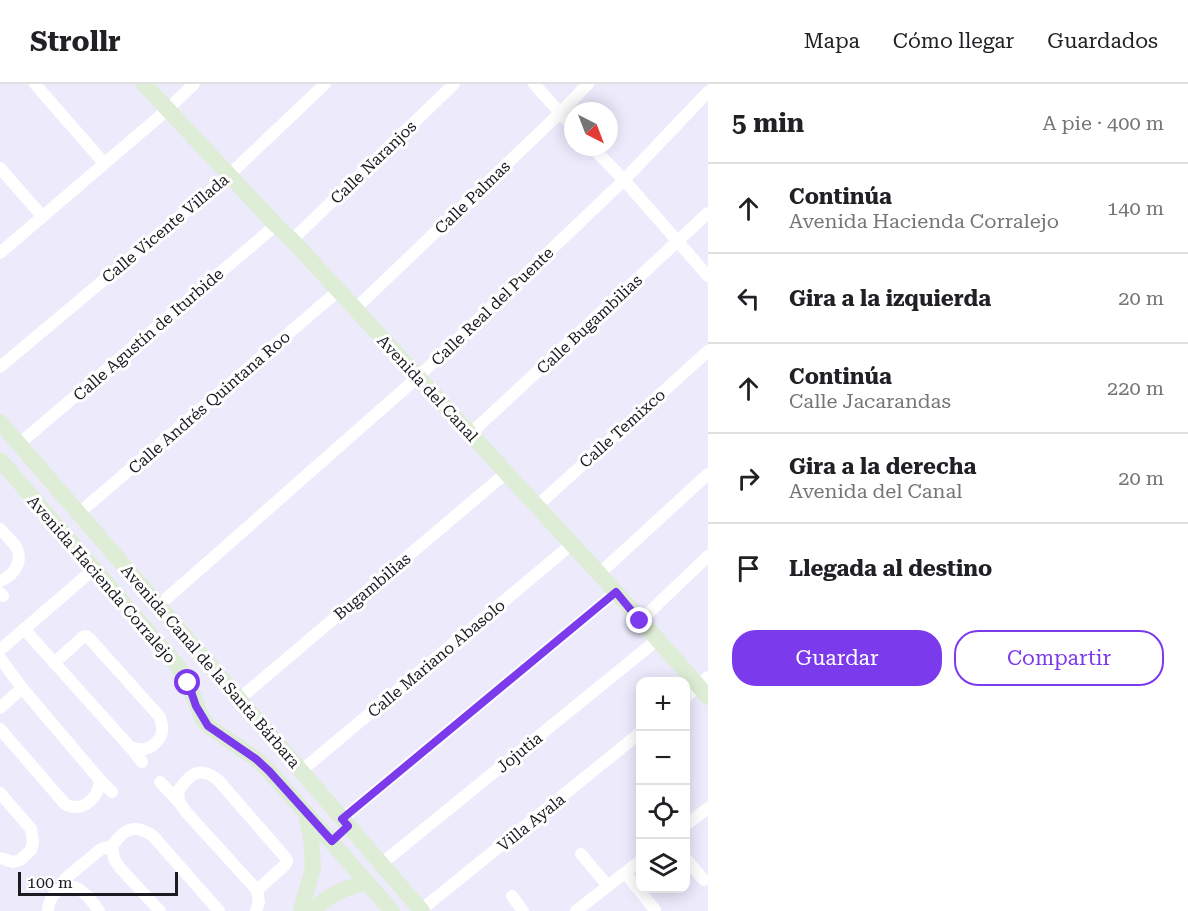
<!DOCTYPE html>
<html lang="es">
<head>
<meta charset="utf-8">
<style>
	body { margin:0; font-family:"Roboto Serif",serif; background:#f2f2f2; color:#202124 }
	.controls { position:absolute; right:18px; bottom:18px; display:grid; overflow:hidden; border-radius:12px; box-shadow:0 3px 15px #0003 }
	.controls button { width:54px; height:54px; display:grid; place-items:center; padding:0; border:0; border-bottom:2px solid #e0e0e0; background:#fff; color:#202124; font:30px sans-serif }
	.compass { position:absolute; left:564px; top:18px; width:54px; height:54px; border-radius:50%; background:#fff; box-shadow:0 3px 15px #0003; rotate:138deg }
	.scale { position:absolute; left:18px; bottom:15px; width:160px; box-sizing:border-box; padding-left:6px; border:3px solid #1b1a20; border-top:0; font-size:16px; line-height:21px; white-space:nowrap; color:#1b1a20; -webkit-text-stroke:4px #fff; paint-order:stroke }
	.stop { position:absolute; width:18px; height:18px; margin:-14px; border:4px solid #7c3aed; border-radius:50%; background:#fff }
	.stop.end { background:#7c3aed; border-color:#fff; box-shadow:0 2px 6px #0008 }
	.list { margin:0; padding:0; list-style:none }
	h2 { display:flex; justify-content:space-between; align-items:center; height:78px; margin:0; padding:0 24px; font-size:26px }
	h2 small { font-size:20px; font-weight:400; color:#757577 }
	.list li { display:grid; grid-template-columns:39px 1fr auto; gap:18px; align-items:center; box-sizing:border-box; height:90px; padding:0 24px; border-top:2px solid #e0e0e0 }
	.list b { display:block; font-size:22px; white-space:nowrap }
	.list p { margin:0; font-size:20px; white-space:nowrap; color:#757577 }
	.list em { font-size:20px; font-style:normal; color:#757577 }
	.actions { display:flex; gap:12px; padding:18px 24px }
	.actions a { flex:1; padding:14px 0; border:2px solid #7c3aed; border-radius:24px; text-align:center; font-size:21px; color:#7c3aed }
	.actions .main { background:#7c3aed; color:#fff }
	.icon { flex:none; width:33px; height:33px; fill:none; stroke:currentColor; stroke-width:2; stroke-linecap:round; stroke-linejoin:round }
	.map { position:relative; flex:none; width:708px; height:827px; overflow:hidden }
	header { display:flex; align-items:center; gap:36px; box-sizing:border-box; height:84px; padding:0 30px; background:#fff; border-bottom:2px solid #e0e0e0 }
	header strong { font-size:28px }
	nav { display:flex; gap:33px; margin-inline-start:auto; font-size:21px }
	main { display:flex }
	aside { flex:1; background:#fff }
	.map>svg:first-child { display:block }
</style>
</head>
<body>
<header>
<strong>Strollr</strong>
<nav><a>Mapa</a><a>Cómo llegar</a><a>Guardados</a></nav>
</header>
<main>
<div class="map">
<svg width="708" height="827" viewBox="0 0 708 827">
	<rect width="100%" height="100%" fill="#edeafc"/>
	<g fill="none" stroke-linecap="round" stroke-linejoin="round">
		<g stroke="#fff" stroke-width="12">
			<polyline points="35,0 104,79"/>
			<polyline points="534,0 573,43"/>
			<polyline points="592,63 624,96 708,192"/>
			<polyline points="0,84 42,132"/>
			<polyline points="292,156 454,0"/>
			<polyline points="0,169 167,26 194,0"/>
			<polyline points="355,225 560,29 588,0"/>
			<polyline points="0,283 229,91 325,0"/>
			<polyline points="470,350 708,129"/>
			<polyline points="19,360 276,141"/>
			<polyline points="537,422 708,267"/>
			<polyline points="79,429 338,207"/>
			<path d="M0 445C5 451 14 458 17 465 23 479 13 492 0 497"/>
			<polyline points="599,490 708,390"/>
			<polyline points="0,509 3,512"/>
			<polyline points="158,522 418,293 624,96 708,8"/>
			<polyline points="640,537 708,472"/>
			<path d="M24 545 130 663C134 664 140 666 145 665 152 664 161 655 162 648 163 643 161 638 160 633L89 554 86 552 83 553 54 579"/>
			<polyline points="0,566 94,485"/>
			<path d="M0 574 22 604 100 696C99 713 83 730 65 720L0 645"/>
			<polyline points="686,613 708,593"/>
			<polyline points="239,615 506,389"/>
			<polyline points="0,624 22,604"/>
			<polyline points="130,663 142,678"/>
			<polyline points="301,687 572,460"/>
			<polyline points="100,696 112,708"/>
			<polyline points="160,698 179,718"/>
			<polyline points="0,709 31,745 33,758 31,766 20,776 13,778 0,774"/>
			<polyline points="342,735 616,508"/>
			<polyline points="686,741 708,724"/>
			<polyline points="581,770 608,802"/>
			<polyline points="686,775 704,796"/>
			<polyline points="381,780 657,556"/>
			<polyline points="625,789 655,826"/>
			<polyline points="62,804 65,795 78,784 101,765 112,762"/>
			<polyline points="512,812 523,827"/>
			<polyline points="421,826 640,649"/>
			<path d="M48 827C48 811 64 795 80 806 88 811 94 820 99 827"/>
			<path d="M160 827 120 784 114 775 112 762C124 745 134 739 153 752L219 827"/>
			<path d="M256 827 259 818 257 806 186 728 179 718 178 707C190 690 199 681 218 696L286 774 287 777 285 781 257 806"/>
			<polyline points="576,827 640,777"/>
		</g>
		<g stroke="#deedd5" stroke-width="16">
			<polyline points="144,0 276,141 292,156 616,508 708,613"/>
			<polyline points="0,338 422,827"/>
			<polyline points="0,376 177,581 188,599 202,634 208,642 256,675 269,687 392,827"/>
			<polyline points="301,827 313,784 311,753 306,730"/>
			<polyline points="312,827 328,814 342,806 367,798"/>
		</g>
	</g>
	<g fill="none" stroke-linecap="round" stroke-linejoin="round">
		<polyline stroke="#7c3aed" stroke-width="8" points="188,599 196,622 208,642 256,675 269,687 332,757 348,742 342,735 616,508 640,537"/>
	</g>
	<g text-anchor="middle" stroke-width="6" stroke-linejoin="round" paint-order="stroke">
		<g font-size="16" fill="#1b1a20" stroke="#fff">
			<text transform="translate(373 78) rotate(-44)" y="6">Calle Naranjos</text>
			<text transform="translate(472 113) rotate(-44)" y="6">Calle Palmas</text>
			<text transform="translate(165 144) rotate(-40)" y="6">Calle Vicente Villada</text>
			<text transform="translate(492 222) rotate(-44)" y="6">Calle Real del Puente</text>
			<text transform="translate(589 240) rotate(-43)" y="6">Calle Bugambilias</text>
			<text transform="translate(148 250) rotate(-41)" y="6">Calle Agustín de Iturbide</text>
			<text transform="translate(428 304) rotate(47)" y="6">Avenida del Canal</text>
			<text transform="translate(209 318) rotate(-41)" y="6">Calle Andrés Quintana Roo</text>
			<text transform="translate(622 344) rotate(-42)" y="6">Calle Temixco</text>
			<text transform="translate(102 495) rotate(49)" y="6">Avenida Hacienda Corralejo</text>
			<text transform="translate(372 502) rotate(-40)" y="6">Bugambilias</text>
			<text transform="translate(436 574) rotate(-40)" y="6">Calle Mariano Abasolo</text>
			<text transform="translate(211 582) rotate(49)" y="6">Avenida Canal de la Santa Bárbara</text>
			<text transform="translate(519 668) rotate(-39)" y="6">Jojutia</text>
			<text transform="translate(531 738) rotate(-39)" y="6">Villa Ayala</text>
		</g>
	</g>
</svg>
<div class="controls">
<button>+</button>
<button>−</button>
<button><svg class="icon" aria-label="locate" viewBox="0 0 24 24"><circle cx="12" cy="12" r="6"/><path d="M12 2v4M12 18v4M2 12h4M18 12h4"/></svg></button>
<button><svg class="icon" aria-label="layers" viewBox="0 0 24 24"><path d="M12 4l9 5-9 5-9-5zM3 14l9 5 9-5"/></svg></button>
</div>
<svg class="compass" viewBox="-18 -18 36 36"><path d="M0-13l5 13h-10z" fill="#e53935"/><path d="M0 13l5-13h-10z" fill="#757577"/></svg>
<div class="scale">100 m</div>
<div class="stop" style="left:188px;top:599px"></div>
<div class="stop end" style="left:640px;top:537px"></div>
</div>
<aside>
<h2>5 min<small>A pie · 400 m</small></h2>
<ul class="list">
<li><svg class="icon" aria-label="ahead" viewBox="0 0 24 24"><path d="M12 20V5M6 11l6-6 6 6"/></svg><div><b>Continúa</b><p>Avenida Hacienda Corralejo</p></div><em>140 m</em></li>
<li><svg class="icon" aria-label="left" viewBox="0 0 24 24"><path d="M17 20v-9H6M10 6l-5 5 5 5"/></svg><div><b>Gira a la izquierda</b></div><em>20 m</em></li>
<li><svg class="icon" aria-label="ahead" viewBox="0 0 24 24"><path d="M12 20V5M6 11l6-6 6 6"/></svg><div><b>Continúa</b><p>Calle Jacarandas</p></div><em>220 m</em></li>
<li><svg class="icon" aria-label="right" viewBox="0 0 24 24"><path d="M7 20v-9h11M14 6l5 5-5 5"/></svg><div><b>Gira a la derecha</b><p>Avenida del Canal</p></div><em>20 m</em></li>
<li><svg class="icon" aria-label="arrive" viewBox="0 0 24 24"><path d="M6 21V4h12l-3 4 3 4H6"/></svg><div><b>Llegada al destino</b></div></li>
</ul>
<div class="actions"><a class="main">Guardar</a><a>Compartir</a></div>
</aside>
</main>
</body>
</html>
